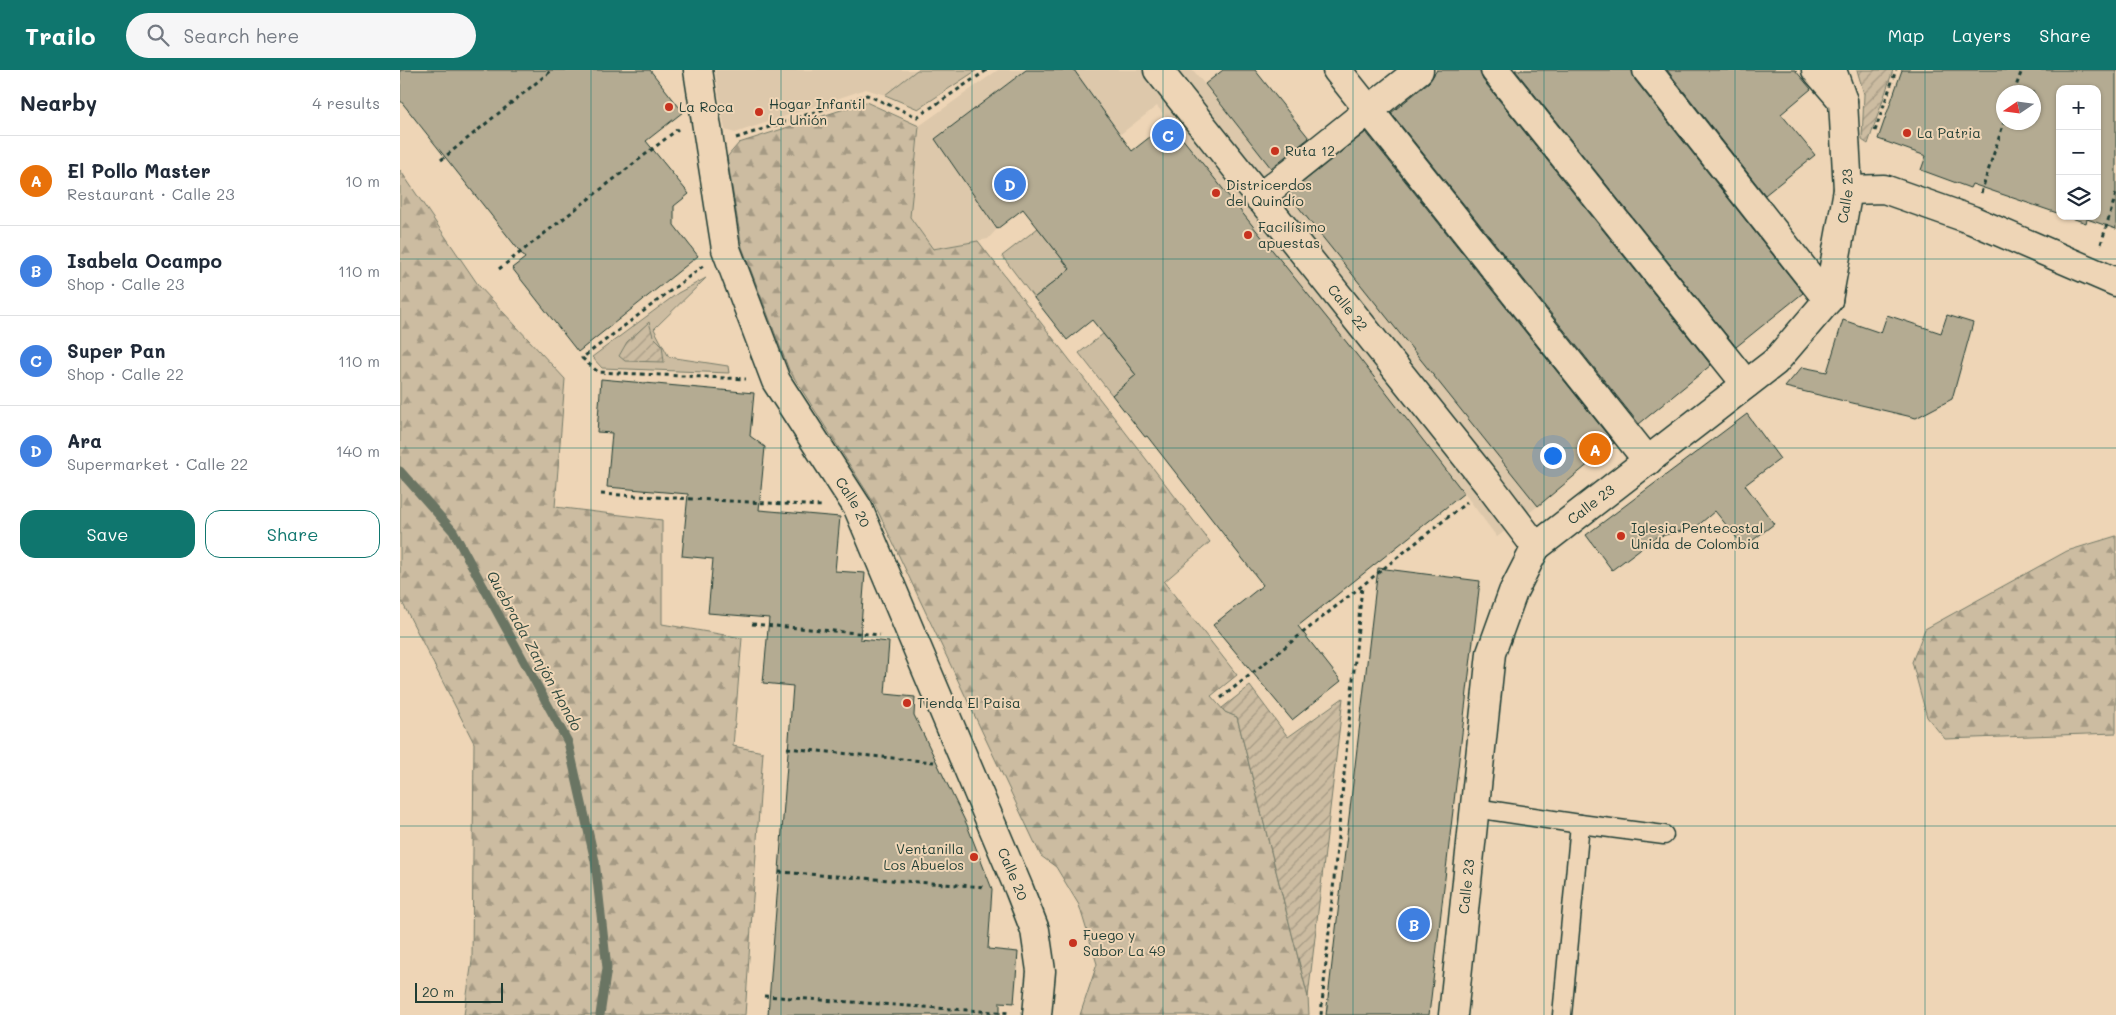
<!DOCTYPE html>
<html lang="en">
<head>
<meta charset="utf-8">
<style>
	body { margin:0; font-family:Mali,sans-serif; background:#f6f6f7; color:#1f2937 }
	.controls { position:absolute; right:15px; top:15px; display:grid; overflow:hidden; border-radius:10px; box-shadow:0 1px 4px #0004 }
	.controls button { width:45px; height:45px; display:grid; place-items:center; padding:0; border:0; border-bottom:1px solid #e0e1e3; background:#fff; color:#1f2937; font:25px sans-serif }
	.compass { position:absolute; left:1596px; top:15px; width:45px; height:45px; border-radius:50%; background:#fff; box-shadow:0 1px 4px #0004; rotate:257deg }
	.scale { position:absolute; left:15px; bottom:12px; width:88px; box-sizing:border-box; padding-left:5px; border:2px solid #1f3d34; border-top:0; font-size:14px; line-height:18px; white-space:nowrap; color:#1f3d34; -webkit-text-stroke:4px #eed5b6; paint-order:stroke }
	.you { position:absolute; left:1152px; top:385px; width:18px; height:18px; margin:-12px; border:4px solid #fff; border-radius:50%; background:#1a73e8; box-shadow:0 0 0 8px #1a73e833 }
	.badge { display:grid; place-items:center; width:32px; height:32px; border-radius:50%; background:#0f766e; color:#fff; font-size:16px; font-weight:700 }
	.pin { position:absolute; translate:-50% -50%; border:2px solid #fff; box-shadow:0 1px 5px #0006 }
	.list { margin:0; padding:0; list-style:none }
	h2 { display:flex; justify-content:space-between; align-items:center; height:65px; margin:0; padding:0 20px; font-size:21px }
	h2 small { font-size:16px; font-weight:400; color:#747a83 }
	.list li { display:grid; grid-template-columns:32px 1fr auto; gap:15px; align-items:center; box-sizing:border-box; height:90px; padding:0 20px; border-top:1px solid #e0e1e3 }
	.list b { display:block; font-size:19px; white-space:nowrap }
	.list p { margin:0; font-size:16px; white-space:nowrap; color:#747a83 }
	.list em { font-size:16px; font-style:normal; color:#747a83 }
	.actions { display:flex; gap:10px; padding:15px 20px }
	.actions a { flex:1; padding:11px 0; border:1px solid #0f766e; border-radius:15px; text-align:center; font-size:18px; color:#0f766e }
	.actions .main { background:#0f766e; color:#fff }
	.icon { flex:none; width:28px; height:28px; fill:none; stroke:currentColor; stroke-width:2; stroke-linecap:round; stroke-linejoin:round }
	.map { position:relative; flex:none; width:1716px; height:945px; overflow:hidden }
	header { display:flex; align-items:center; gap:30px; box-sizing:border-box; height:70px; padding:0 25px; background:#0f766e; color:#fff }
	header strong { font-size:24px }
	nav { display:flex; gap:28px; margin-inline-start:auto; font-size:18px }
	.search { width:350px; height:45px; background:#f6f6f7; display:flex; align-items:center; gap:12px; box-sizing:border-box; padding:0 18px; border-radius:28px; color:#747a83; font-size:19px }
	main { display:flex }
	aside { flex:1; background:#fff }
	.map>svg:first-child { display:block }
</style>
</head>
<body>
<header>
<strong>Trailo</strong>
<div class="search"><svg class="icon" aria-label="search" viewBox="0 0 24 24"><circle cx="10" cy="10" r="6"/><path d="M15 15l6 6"/></svg>Search here</div>
<nav><a>Map</a><a>Layers</a><a>Share</a></nav>
</header>
<main>
<aside>
<h2>Nearby<small>4 results</small></h2>
<ul class="list">
<li><span class="badge" style="background:#e8710a">A</span><div><b>El Pollo Master</b><p>Restaurant · Calle 23</p></div><em>10 m</em></li>
<li><span class="badge" style="background:#3f7fe0">B</span><div><b>Isabela Ocampo</b><p>Shop · Calle 23</p></div><em>110 m</em></li>
<li><span class="badge" style="background:#3f7fe0">C</span><div><b>Super Pan</b><p>Shop · Calle 22</p></div><em>110 m</em></li>
<li><span class="badge" style="background:#3f7fe0">D</span><div><b>Ara</b><p>Supermarket · Calle 22</p></div><em>140 m</em></li>
</ul>
<div class="actions"><a class="main">Save</a><a>Share</a></div>
</aside>
<div class="map">
<svg width="1716" height="945" viewBox="0 0 1716 945">
	<defs>
		<pattern id="forest-firs" width="22" height="20" patternUnits="userSpaceOnUse" patternTransform="scale(1.25)"><rect width="22" height="20" fill="#ccbca1"/><path d="M5 1l3.5 6h-7zM16 11l3.5 6h-7z" fill="#a59a84"/></pattern>
		<pattern id="garden-furrows" width="10" height="10" patternUnits="userSpaceOnUse" patternTransform="scale(1.25)"><rect width="10" height="10" fill="#ccbca1"/><path d="M-1 1l2-2M0 10L10 0M9 11l2-2" fill="none" stroke="#a59a84"/></pattern>
	</defs>
	<rect width="100%" height="100%" fill="#eed5b6"/>
	<filter id="ink" filterUnits="userSpaceOnUse"><feTurbulence type="fractalNoise" baseFrequency=".02" numOctaves="2"/><feDisplacementMap in="SourceGraphic" scale="10" xChannelSelector="R" yChannelSelector="G"/><feConvolveMatrix kernelMatrix="1 2 1 2 8 2 1 2 1" color-interpolation-filters="sRGB"/></filter>
	<g filter="url(#ink)">
		<g fill="#ddc8ab">
			<polygon points="315,0 517,0 485,25 466,19 335,63 325,60"/>
			<polygon points="598,0 793,0 889,119 887,122 1138,436 1097,467 1064,423 988,328 988,326 757,36 597,159 588,169 533,179 510,147 519,56"/>
		</g>
		<g fill="#ccbca1" stroke="#767c6a">
			<polygon points="517,0 577,0 518,39 485,25"/>
			<polygon points="638,158 670,199 634,228 602,186"/>
			<polygon points="306,208 254,259 269,287 328,296 329,303 202,298 192,287 278,223"/>
			<polygon points="703,264 736,305 712,325 679,283"/>
		</g>
		<g fill="url(#forest-firs)" stroke="#767c6a">
			<polygon points="466,32 519,56 510,147 533,179 578,171 810,472 764,512 837,605 811,626 825,642 837,647 908,927 909,945 680,945 697,894 679,835 656,797 641,786 474,433 389,300 342,177 327,87 339,73"/>
			<polygon points="0,100 79,216 165,309 155,437 262,450 262,554 342,568 333,676 363,682 345,945 64,945 72,891 74,673 0,528"/>
			<polygon points="1716,466 1716,663 1545,669 1527,647 1512,592 1525,559 1667,481"/>
		</g>
		<g fill="url(#garden-furrows)" stroke="#767c6a">
			<polygon points="1457,0 1493,0 1468,74 1462,70 1464,24"/>
			<polygon points="249,252 253,266 262,275 264,292 225,291 219,286 227,272"/>
			<polygon points="850,616 888,667 943,628 908,927 837,647 825,642 822,638"/>
		</g>
		<g fill="none" stroke-linecap="round" stroke-linejoin="round">
			<polyline stroke="#6a7463" stroke-width="9" points="0,401 53,461 168,672 195,791 207,898 200,945"/>
		</g>
		<g fill="#b4ab92" stroke="#1f3d34" fill-rule="evenodd">
			<polygon points="0,0 250,0 283,42 246,71 289,124 274,136 274,155 298,186 178,282 112,198 125,188 0,30"/>
			<polygon points="626,0 674,0 732,81 769,52 956,284 1064,423 898,556 941,611 892,650 813,555 863,515 747,366 745,367 712,325 736,305 692,250 667,270 634,228 670,199 623,139 597,159 535,69"/>
			<polygon points="823,0 855,0 909,68 871,98 805,14"/>
			<polygon points="1037,0 1080,0 1083,10 1311,295 1239,354 991,43 1029,12"/>
			<polygon points="1115,0 1232,0 1235,10 1403,223 1336,277"/>
			<polygon points="1267,0 1395,0 1411,19 1381,44 1415,85 1365,125"/>
			<path d="M1502 0H1716V159L1687 149 1686 153 1666 146H1697V19H1660V144L1572 114 1570 118 1521 100 1526 86 1478 69ZM1604 22H1634V52H1604Z"/>
			<polygon points="966,62 1214,373 1138,436 888,124"/>
			<polygon points="1487,245 1541,263 1547,245 1573,253 1552,329 1516,348 1385,317 1402,297 1427,302 1443,250 1481,263"/>
			<polygon points="201,309 354,323 350,366 365,377 359,440 440,447 435,501 465,503 460,569 489,572 485,624 515,627 514,645 567,755 592,819 588,879 618,882 614,933 600,932 600,945 368,945 393,616 363,613 369,548 308,543 313,489 282,486 288,424 207,417 212,363 197,362"/>
			<polygon points="1347,344 1380,389 1345,415 1374,454 1344,477 1315,441 1295,458 1256,467 1212,500 1186,465"/>
			<polygon points="978,498 1080,511 1051,757 1029,945 926,945"/>
		</g>
		<g fill="none" stroke-linecap="round" stroke-linejoin="round">
			<defs>
				<g id="lane">
					<polyline points="1075,738 1180,754 1162,945"/>
					<polyline points="1180,754 1264,765"/>
				</g>
				<g id="street">
					<path id="s1" d="M298 0 326 179 376 311 458 438 619 819 635 860 641 901 637 945"/>
					<polyline points="937,0 1248,391"/>
					<polyline points="1095,0 1346,314"/>
					<polyline points="1247,0 1428,230"/>
					<polyline points="1416,0 1443,31"/>
					<polyline points="859,128 1019,0"/>
					<path id="s2" d="M1053 945 1091 583 1113 522 1136 477"/>
				</g>
				<g id="secondary">
					<path id="s3" d="M758 0 1089 415 1136 477 1375 292 1428 230 1448 120 1443 31 1432 0"/>
					<polyline points="1448,120 1484,119 1572,150 1716,212"/>
				</g>
			</defs>
			<use href="#lane" stroke="#1f3d34" stroke-width="21"/>
			<use href="#street" stroke="#1f3d34" stroke-width="31"/>
			<use href="#secondary" stroke="#1f3d34" stroke-width="31"/>
			<g stroke="#1f3d34" stroke-width="3" stroke-dasharray="4 4" stroke-linecap="butt">
				<polyline points="1614,22 1622,0"/>
				<polyline points="1475,61 1496,0"/>
				<polyline points="336,68 467,25 517,47 587,0"/>
				<polyline points="41,90 152,0"/>
				<polyline points="1581,123 1604,52"/>
				<polyline points="1701,174 1716,124"/>
				<polyline points="303,196 182,288 198,302 346,309"/>
				<polyline points="99,199 278,59"/>
				<polyline points="201,424 423,436"/>
				<polyline points="352,554 480,565"/>
				<polyline points="821,628 1067,432"/>
				<polyline points="387,678 534,692"/>
				<polyline points="379,802 586,817"/>
				<polyline points="364,926 610,943"/>
				<polyline points="921,945 962,516"/>
			</g>
			<use href="#lane" stroke="#eed5b6" stroke-width="18"/>
			<use href="#street" stroke="#eed5b6" stroke-width="28"/>
			<use href="#secondary" stroke="#eed5b6" stroke-width="28"/>
		</g>
	</g>
	<path fill="none" stroke="#0f766e" stroke-width="1" stroke-opacity="0.55" d="M191 0V945M381 0V945M572 0V945M763 0V945M953 0V945M1144 0V945M1335 0V945M1525 0V945M0 189H1716M0 378H1716M0 567H1716M0 756H1716"/>
	<g fill="#c8321e" stroke="#eed5b6" stroke-width="2">
		<circle cx="269" cy="37" r="5"/>
		<circle cx="359" cy="42" r="5"/>
		<circle cx="1507" cy="63" r="5"/>
		<circle cx="875" cy="81" r="5"/>
		<circle cx="816" cy="123" r="5"/>
		<circle cx="848" cy="165" r="5"/>
		<circle cx="1221" cy="466" r="5"/>
		<circle cx="507" cy="633" r="5"/>
		<circle cx="574" cy="787" r="5"/>
		<circle cx="673" cy="873" r="5"/>
	</g>
	<g text-anchor="middle" stroke-width="4" stroke-linejoin="round" paint-order="stroke">
		<g font-size="14" fill="#1f3d34" stroke="#eed5b6" text-anchor="start">
			<text x="369" y="39">Hogar Infantil<tspan x="369" dy="16">La Unión</tspan></text>
			<text x="279" y="42">La Roca</text>
			<text x="1517" y="68">La Patria</text>
			<text x="885" y="86">Ruta 12</text>
			<text x="826" y="120">Districerdos<tspan x="826" dy="16">del Quindío</tspan></text>
			<text x="858" y="162">Facilísimo<tspan x="858" dy="16">apuestas</tspan></text>
			<text x="1231" y="463">Iglesia Pentecostal<tspan x="1231" dy="16">Unida de Colombia</tspan></text>
			<text x="517" y="638">Tienda El Paisa</text>
			<text x="564" y="784" text-anchor="end">Ventanilla<tspan x="564" dy="16">Los Abuelos</tspan></text>
			<text x="683" y="870">Fuego y<tspan x="683" dy="16">Sabor La 49</tspan></text>
		</g>
		<g font-size="14" fill="#1f3d34" stroke="#eed5b6">
			<text dy="5" stroke="none"><textPath href="#s3" startOffset="1098">Calle 23</textPath></text>
			<text dy="5" stroke="none"><textPath href="#s3" startOffset="304">Calle 22</textPath></text>
			<text dy="5" stroke="none"><textPath href="#s1" startOffset="466">Calle 20</textPath></text>
			<text dy="5" stroke="none"><textPath href="#s3" startOffset="678">Calle 23</textPath></text>
			<text dy="5" stroke="none"><textPath href="#s1" startOffset="871">Calle 20</textPath></text>
			<text dy="5" stroke="none"><textPath href="#s2" startOffset="129">Calle 23</textPath></text>
		</g>
		<g font-size="15" font-style="italic" fill="#324b40" stroke="#eed5b6">
			<text transform="translate(134 581) rotate(61)" y="5">Quebrada Zanjón Hondo</text>
		</g>
	</g>
</svg>
<div class="controls">
<button>+</button>
<button>−</button>
<button><svg class="icon" aria-label="layers" viewBox="0 0 24 24"><path d="M12 4l9 5-9 5-9-5zM3 14l9 5 9-5"/></svg></button>
</div>
<svg class="compass" viewBox="-18 -18 36 36"><path d="M0-13l5 13h-10z" fill="#e53935"/><path d="M0 13l5-13h-10z" fill="#747a83"/></svg>
<div class="scale">20 m</div>
<div class="you"></div>
<div class="pin badge" style="left:1195px;top:379px;background:#e8710a">A</div>
<div class="pin badge" style="left:1014px;top:854px;background:#3f7fe0">B</div>
<div class="pin badge" style="left:768px;top:65px;background:#3f7fe0">C</div>
<div class="pin badge" style="left:610px;top:114px;background:#3f7fe0">D</div>
</div>
</main>
</body>
</html>
